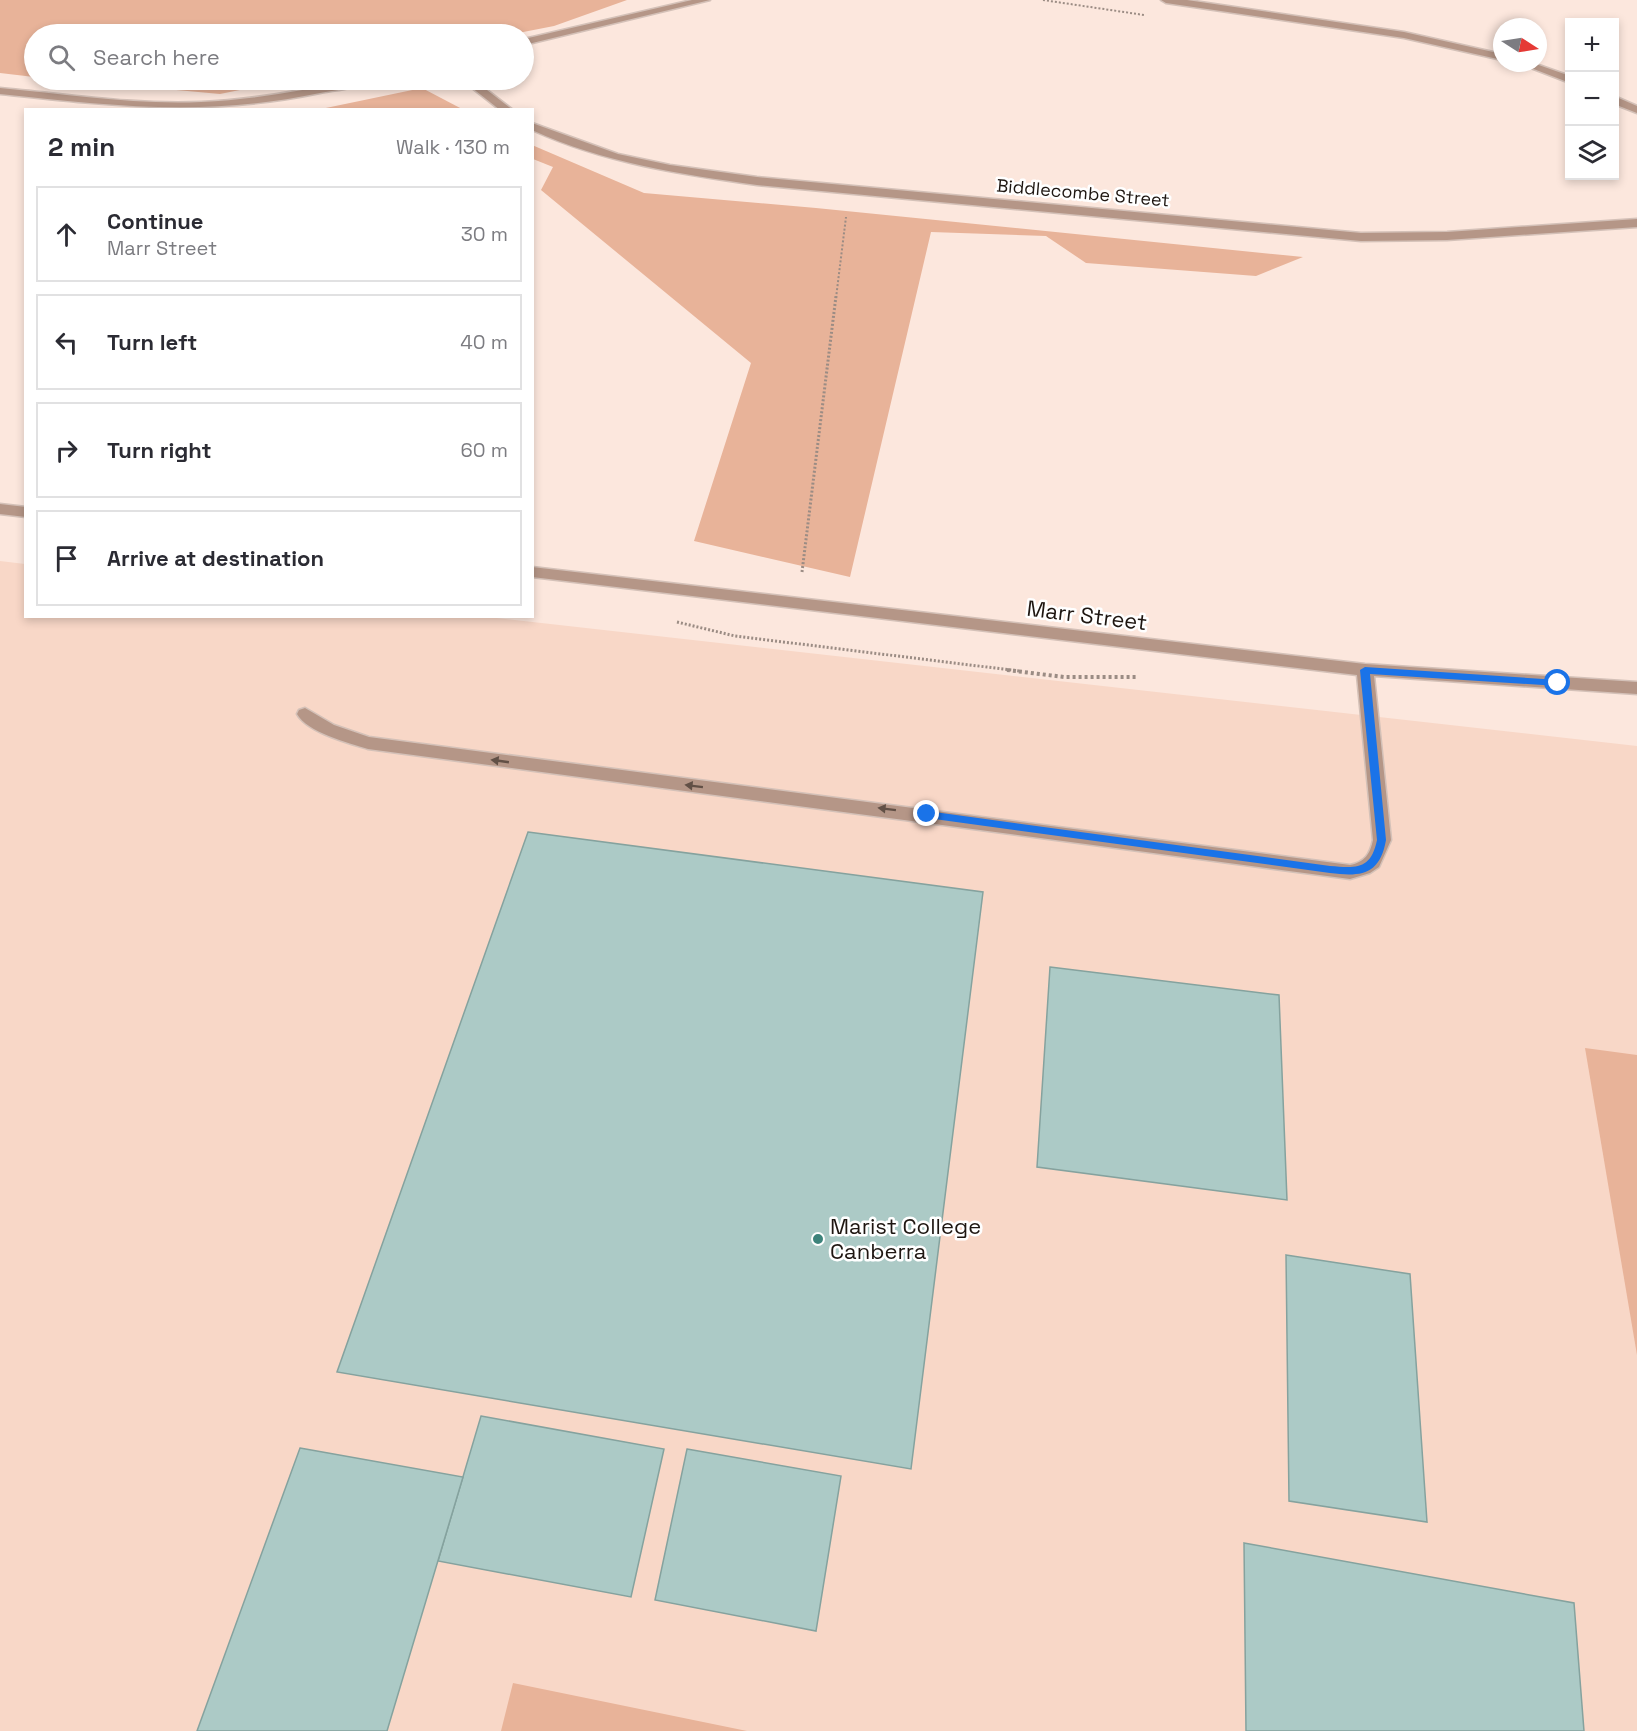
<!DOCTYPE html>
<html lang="en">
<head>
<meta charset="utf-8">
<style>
	body { margin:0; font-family:"Space Grotesk",sans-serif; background:#f2f2f3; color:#2b2b33 }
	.controls { position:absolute; right:18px; top:18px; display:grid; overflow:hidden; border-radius:0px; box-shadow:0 3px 9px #0003 }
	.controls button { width:54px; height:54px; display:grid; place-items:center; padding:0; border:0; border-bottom:2px solid #e1e1e2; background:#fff; color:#2b2b33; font:30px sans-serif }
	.compass { position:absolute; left:1493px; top:18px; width:54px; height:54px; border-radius:50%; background:#fff; box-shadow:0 3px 9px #0003; rotate:102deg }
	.stop { position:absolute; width:18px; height:18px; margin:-14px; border:4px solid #1a73e8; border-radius:50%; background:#fff }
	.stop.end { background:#1a73e8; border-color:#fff; box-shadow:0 2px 6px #0008 }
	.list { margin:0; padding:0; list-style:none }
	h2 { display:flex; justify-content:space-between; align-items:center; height:78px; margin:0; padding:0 24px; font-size:26px }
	h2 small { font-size:20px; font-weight:400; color:#7c7c81 }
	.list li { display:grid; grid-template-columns:39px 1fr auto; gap:18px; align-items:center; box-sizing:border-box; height:96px; margin:0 12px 12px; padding:0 12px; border:2px solid #e1e1e2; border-radius:0px }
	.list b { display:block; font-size:22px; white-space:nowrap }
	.list p { margin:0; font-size:20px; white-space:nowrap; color:#7c7c81 }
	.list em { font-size:20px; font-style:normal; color:#7c7c81 }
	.icon { flex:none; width:33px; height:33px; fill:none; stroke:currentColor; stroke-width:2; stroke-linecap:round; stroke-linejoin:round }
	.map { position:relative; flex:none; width:1637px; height:1731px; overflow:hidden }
	.search { position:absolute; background:#fff; box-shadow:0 3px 9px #0003; left:24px; top:24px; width:510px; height:66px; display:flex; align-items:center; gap:15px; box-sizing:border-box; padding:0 21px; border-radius:33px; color:#7c7c81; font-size:22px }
	.panel { position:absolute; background:#fff; box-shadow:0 3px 9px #0003; left:24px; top:108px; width:510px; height:510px; border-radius:0px }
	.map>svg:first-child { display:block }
</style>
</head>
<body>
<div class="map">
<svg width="1637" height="1731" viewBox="0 0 1637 1731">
	<rect width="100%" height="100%" fill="#fce7dd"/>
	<polygon fill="#f8d7c7" points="0,561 25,564 26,616 488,617 1637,746 1637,1731 0,1731"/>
	<g fill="#e8b399">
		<polygon points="0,0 627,0 554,26 513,34 34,34 34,77 0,73"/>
		<polygon points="67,80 290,80 220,94"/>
		<polygon points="422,88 462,109 321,109"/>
		<polygon points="532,145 644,193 816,208 1303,257 1256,276 1086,263 1046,236 931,232 850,577 694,541 751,363 541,190 553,167 533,159"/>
		<polygon points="1585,1048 1637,1055 1637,1355"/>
		<polygon points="513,1683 747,1731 501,1731"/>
	</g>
	<g fill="#accac6" stroke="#85a29e" stroke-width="1.5">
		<polygon points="528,832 983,892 911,1469 337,1372"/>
		<polygon points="1050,967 1279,995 1287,1200 1037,1167"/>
		<polygon points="1286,1255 1410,1274 1427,1522 1289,1501"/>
		<polygon points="481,1416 664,1449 631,1597 438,1561"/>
		<polygon points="300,1448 463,1477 387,1731 197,1731"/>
		<polygon points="687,1449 841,1476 816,1631 655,1600"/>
		<polygon points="1244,1543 1574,1603 1584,1731 1246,1731"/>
	</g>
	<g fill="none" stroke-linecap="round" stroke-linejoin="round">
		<defs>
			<g id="minor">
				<polygon points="692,0 710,0 524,45 524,39"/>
				<polygon points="1161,0 1187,0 1404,32 1502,54 1502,60 1404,38 1166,3"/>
				<polygon points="1518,63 1533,63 1570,76 1570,83"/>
				<path d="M351 80H369C358 89 334 90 320 93 205 117 115 106 0 94V88C67 94 134 105 201 102 252 100 301 91 351 80Z"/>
				<polygon points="462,80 474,80 513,110 500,110"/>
				<polygon points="1614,96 1637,106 1637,113 1614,104"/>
				<path d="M532 123 618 154 670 165 757 177 1361 233 1447 232 1637 219V227L1447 240 1361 241 757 185C680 174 604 163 532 130Z"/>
				<polygon points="0,504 26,507 26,517 0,514"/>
				<path d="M532 567 1365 664 1637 682V694L1374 676 1391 840 1379 867 1370 873 1350 879 368 749C348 743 307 732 297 714L299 710 305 708 334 725 369 737 1350 865C1365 862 1370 854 1373 840L1357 675 532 577Z"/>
			</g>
		</defs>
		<use href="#minor" stroke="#d4c1b8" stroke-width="3"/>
		<g stroke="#9b8c84" stroke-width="2" stroke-dasharray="2 2" stroke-linecap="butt">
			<polyline points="1043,0 1144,15"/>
			<polyline points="391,88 430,80"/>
			<polyline points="836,298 846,217"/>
		</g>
		<g stroke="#9b8c84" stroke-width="3" stroke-dasharray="2 2" stroke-linecap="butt">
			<polyline points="802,572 836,296"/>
			<polyline points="677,622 735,636 1019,671"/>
		</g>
		<polyline stroke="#9b8c84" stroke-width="4" stroke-dasharray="3 3" stroke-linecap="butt" points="1007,670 1064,677 1137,677"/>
		<use href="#minor" fill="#b59687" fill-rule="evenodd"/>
	</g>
	<defs><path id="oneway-solid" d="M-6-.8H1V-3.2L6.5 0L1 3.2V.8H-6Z" transform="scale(1.5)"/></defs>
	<g fill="#625046">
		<use href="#oneway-solid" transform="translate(500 761) rotate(-172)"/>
		<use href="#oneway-solid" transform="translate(694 786) rotate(-173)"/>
		<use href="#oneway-solid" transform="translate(887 809) rotate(-173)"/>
	</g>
	<path fill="#1a73e8" d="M1365 667 1558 680 1563 683 1558 686 1370 674 1386 840C1380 875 1361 877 1330 873L927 818 922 814 927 811 1330 866C1356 868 1371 870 1377 840L1360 670Z"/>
	<circle fill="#3d837b" stroke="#fff" stroke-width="2" cx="818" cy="1239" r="6"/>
	<g text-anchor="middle" stroke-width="5" stroke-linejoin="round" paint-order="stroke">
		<g font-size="18" fill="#1e1611" stroke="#fff">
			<text transform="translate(1083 193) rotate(5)" y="6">Biddlecombe Street</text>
		</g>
		<g font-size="22" fill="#1e1611" stroke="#fff">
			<text transform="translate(1087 615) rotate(7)" y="8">Marr Street</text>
		</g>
		<g font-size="22" fill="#1e1611" stroke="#fff" text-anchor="start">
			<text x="830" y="1234">Marist College<tspan x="830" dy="25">Canberra</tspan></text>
		</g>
	</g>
</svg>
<div class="controls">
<button>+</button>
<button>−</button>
<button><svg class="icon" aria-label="layers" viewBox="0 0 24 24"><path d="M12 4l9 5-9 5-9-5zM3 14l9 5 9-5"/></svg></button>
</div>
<svg class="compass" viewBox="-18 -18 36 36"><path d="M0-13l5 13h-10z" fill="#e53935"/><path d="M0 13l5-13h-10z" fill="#7c7c81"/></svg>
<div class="stop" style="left:1558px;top:683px"></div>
<div class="stop end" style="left:927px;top:814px"></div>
<div class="search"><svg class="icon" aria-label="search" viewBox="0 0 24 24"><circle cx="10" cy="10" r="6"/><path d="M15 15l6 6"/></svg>Search here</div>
<section class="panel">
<h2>2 min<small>Walk · 130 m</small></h2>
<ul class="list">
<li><svg class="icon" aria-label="ahead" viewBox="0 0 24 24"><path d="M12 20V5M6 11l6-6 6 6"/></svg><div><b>Continue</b><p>Marr Street</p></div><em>30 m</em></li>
<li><svg class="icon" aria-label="left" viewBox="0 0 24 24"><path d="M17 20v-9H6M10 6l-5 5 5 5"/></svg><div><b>Turn left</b></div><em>40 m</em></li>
<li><svg class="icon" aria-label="right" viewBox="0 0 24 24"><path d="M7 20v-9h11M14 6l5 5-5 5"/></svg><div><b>Turn right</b></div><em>60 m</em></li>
<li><svg class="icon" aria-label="arrive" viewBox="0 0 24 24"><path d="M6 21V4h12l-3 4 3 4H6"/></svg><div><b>Arrive at destination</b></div></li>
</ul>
</section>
</div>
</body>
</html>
